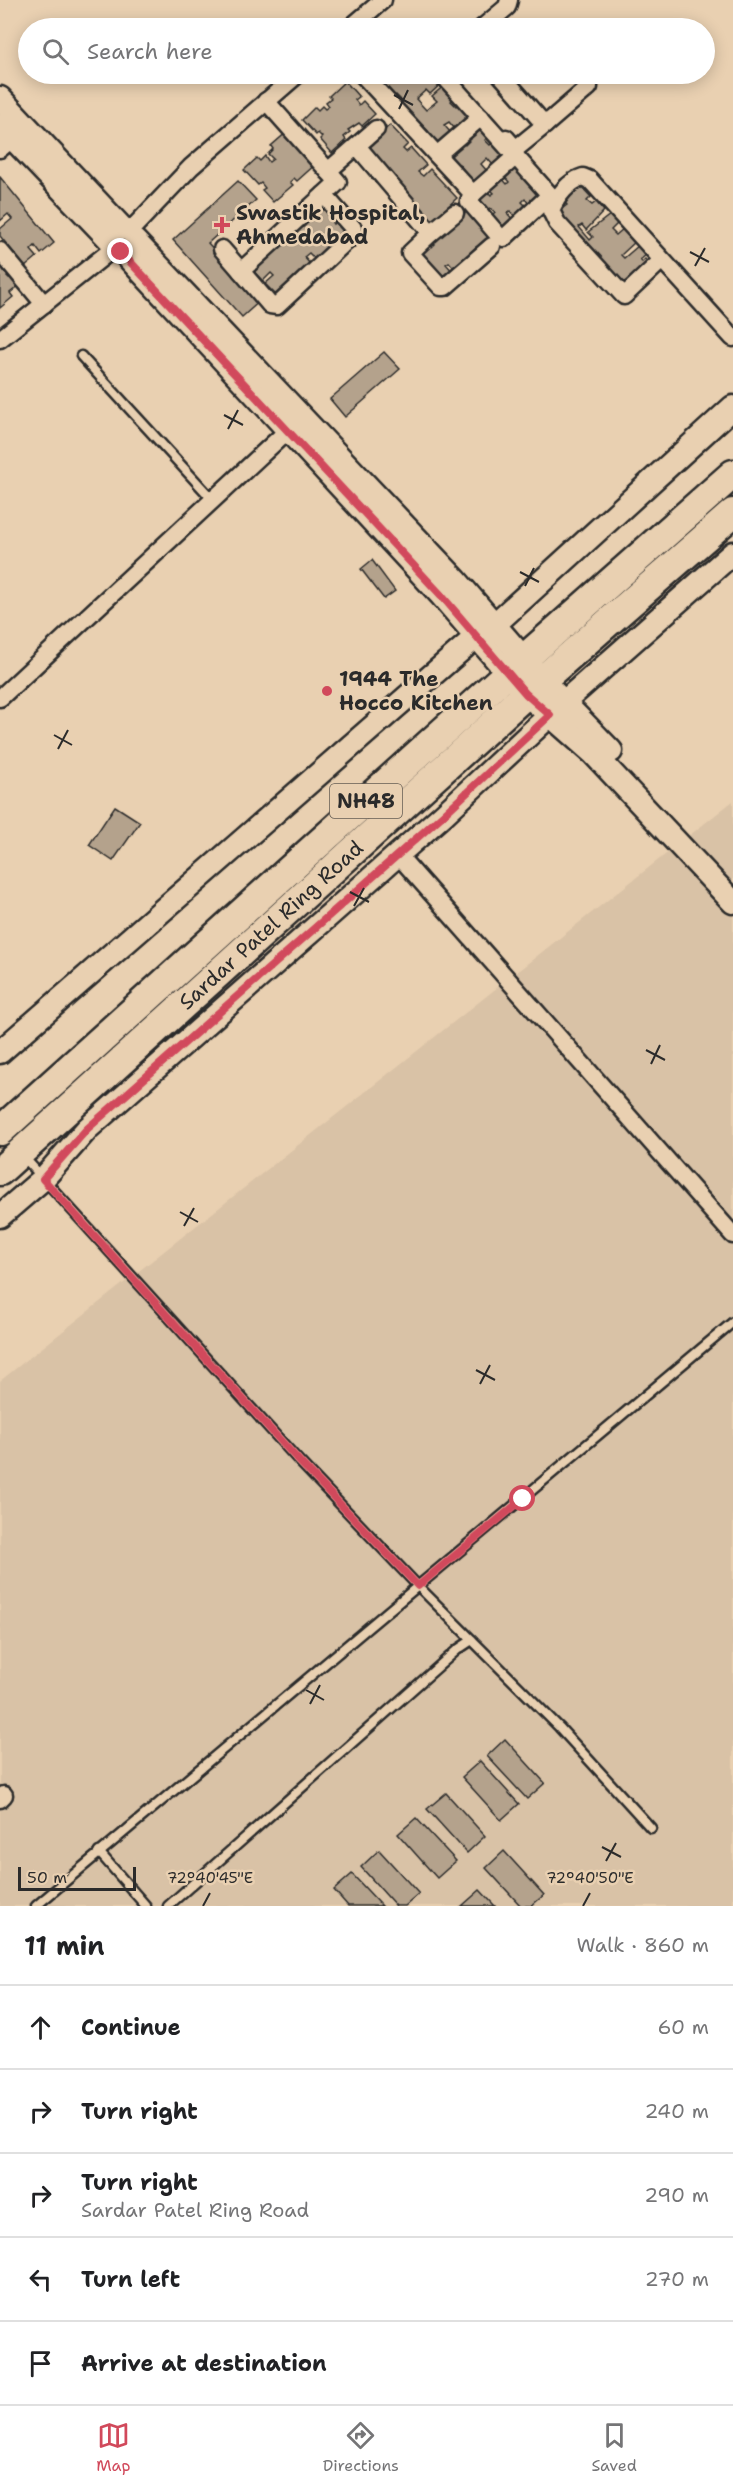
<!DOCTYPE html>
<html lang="en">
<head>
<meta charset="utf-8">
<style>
	body { margin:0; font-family:"Shantell Sans",sans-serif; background:#f2f2f2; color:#202124 }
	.scale { position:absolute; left:18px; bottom:15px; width:118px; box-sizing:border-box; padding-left:6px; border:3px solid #2b2b2b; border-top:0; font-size:16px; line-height:21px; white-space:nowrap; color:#2b2b2b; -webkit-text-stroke:4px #e9d0b1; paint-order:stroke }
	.stop { position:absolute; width:18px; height:18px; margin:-14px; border:4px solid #d1495b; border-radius:50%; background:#fff }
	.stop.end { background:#d1495b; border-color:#fff; box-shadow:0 2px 6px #0008 }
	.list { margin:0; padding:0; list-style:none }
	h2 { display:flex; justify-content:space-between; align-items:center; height:78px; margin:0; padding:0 24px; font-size:26px }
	h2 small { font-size:20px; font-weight:400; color:#757577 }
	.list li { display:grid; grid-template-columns:39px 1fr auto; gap:18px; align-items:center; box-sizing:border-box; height:84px; padding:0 24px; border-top:2px solid #e0e0e0 }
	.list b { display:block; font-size:22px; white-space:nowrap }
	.list p { margin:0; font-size:20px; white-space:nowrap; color:#757577 }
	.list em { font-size:20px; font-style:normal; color:#757577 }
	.icon { flex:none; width:33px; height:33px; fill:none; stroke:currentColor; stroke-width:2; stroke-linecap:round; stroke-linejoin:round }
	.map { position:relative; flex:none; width:733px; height:1906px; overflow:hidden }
	.search { position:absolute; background:#fff; box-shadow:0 3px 15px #0003; left:18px; right:18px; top:18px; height:66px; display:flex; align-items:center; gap:15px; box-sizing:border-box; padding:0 21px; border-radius:33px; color:#757577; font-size:22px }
	.sheet { height:498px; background:#fff }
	nav { display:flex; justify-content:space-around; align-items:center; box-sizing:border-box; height:84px; border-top:2px solid #e0e0e0; background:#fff; font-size:16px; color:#757577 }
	nav a { display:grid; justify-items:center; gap:3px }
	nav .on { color:#d1495b }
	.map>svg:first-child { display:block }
</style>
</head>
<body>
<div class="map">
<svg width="733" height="1906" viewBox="0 0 733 1906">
	<rect width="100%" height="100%" fill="#e9d0b1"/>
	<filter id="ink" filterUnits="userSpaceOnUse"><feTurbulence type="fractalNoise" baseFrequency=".0167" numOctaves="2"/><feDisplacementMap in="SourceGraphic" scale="12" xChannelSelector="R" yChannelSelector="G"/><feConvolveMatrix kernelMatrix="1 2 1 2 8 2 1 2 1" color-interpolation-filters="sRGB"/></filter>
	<g filter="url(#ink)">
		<polygon fill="#d9c2a6" points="733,801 733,1906 0,1906 0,1381"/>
		<g fill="#b4a28c" stroke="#2b2b2b" stroke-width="1.5">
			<polygon points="394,74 399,74 403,77 407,74 425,74 427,76 437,74 444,81 430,94 426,90 416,99 426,110 437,101 432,96 446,84 457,96 451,101 456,106 462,100 473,113 455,129 449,122 444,125 451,133 434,148 422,136 428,131 422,125 417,130 395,106 401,100 396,95 390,100 378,88"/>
			<polygon points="345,81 359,97 355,100 359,105 363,101 375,114 362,126 359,123 348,130 350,132 344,137 346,140 332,153 320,139 322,137 318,133 316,135 302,120 315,107 318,110 322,106 325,109 329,106 326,102 331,98 329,96"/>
			<polygon points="481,121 492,133 485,140 490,145 498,139 508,151 493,165 487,158 481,164 487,171 469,187 457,175 463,169 459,164 453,170 441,158 461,140 465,145 471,139 467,134"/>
			<polygon points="390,125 408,144 403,149 406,152 411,148 426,165 418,172 423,176 430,169 457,198 430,223 384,173 388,169 385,165 380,169 363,150"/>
			<polygon points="288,131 303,148 299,151 302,155 306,151 317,163 297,181 294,178 290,182 293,185 273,202 262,190 265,188 261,183 258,185 244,170 257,158 260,161 265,156 269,162 273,159 268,154 273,149 271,146"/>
			<polygon points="518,160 547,192 531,206 525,199 522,202 528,208 517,219 510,211 507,213 514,221 499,235 490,217 495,212 490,208 486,212 470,202 485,189 491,195 494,193 488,187 500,176 507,184 509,182 502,174"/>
			<polygon points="0,177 54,243 41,254 35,246 31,250 37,257 25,267 0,236 0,229 12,219 8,214 0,221"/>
			<polygon points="238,181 256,200 208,243 261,300 242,317 173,240"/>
			<polygon points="579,184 591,197 587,201 592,205 596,202 604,211 586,230 582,225 579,227 590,240 593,237 588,232 610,215 618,223 611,230 616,235 623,229 635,242 621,255 624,258 638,246 646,255 640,260 642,262 645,259 647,261 649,259 660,271 623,305 600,279 611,269 608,266 597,276 543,217 559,203 563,208 567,205 562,200"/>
			<polygon points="323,200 337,215 331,221 333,224 340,217 350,229 316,260 309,253 304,257 311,265 277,296 265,284 274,276 271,273 263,281 249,267 286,234 295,244 298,241 289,231"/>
			<polygon points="463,207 493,240 480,252 476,247 470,253 474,257 458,272 449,262 446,264 455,274 444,284 414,251 427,242 432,247 435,244 429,237 446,225 450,229 454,225 450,221"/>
			<polygon points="0,260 11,273 7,276 9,278 13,275 21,284 10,293 13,297 0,308"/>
			<polygon points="384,352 400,369 345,417 330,399"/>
			<polygon points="372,560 395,591 384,599 361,569"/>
			<polygon points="115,806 140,822 113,861 89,845"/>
			<polygon points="505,1739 545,1783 527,1799 487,1756"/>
			<polygon points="480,1761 519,1804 501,1820 462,1777"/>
			<polygon points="446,1793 485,1836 467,1853 427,1809"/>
			<polygon points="416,1818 456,1861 437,1878 398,1834"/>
			<polygon points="379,1850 419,1894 405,1906 396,1906 361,1867"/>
			<polygon points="504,1851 544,1895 531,1906 521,1906 486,1868"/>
			<polygon points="352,1874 382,1906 348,1906 334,1890"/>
			<polygon points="480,1890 495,1906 462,1906"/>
		</g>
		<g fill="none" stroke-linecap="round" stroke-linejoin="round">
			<defs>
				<g id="lane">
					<polyline points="81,356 213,500"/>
					<polyline points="22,1155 300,1462 418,1586 559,1727 651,1828"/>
					<polyline points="99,1852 146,1906"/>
					<polyline points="36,1906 733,1322"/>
					<polyline points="168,1906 457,1650 472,1640"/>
				</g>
				<g id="street">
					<polyline points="350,28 383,0"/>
					<polyline points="482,28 507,7 509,0"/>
					<polyline points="362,74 473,194 469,201 499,236 504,238 550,195 442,74"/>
					<polyline points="500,74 545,125 518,147 513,146 506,138"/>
					<polyline points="545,125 589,87 589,81 582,74"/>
					<polyline points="357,146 431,233 410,253 441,287 445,287 492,246"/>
					<polyline points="0,149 13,138"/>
					<polyline points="437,155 481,117"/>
					<polyline points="328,171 376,129"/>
					<polyline points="473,194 516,156"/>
					<polyline points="130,231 191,167 298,74"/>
					<polyline points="431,233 455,213"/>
					<polyline points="222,249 241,271 338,182 266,101"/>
					<polyline points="0,251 44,304"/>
					<path d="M662 260 624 296 557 223 551 211C556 197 569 181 583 177L590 180 733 338"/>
					<polyline points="241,271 270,305 277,306 354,234 353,228 324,195"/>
					<polyline points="0,339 114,248"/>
					<polyline points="0,698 287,431"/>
					<polyline points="398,855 733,1235"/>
					<polyline points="0,1799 4,1795"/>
				</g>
				<g id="secondary">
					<polyline points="0,98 123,229"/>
					<polyline points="0,125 111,241"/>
					<polyline points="135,241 456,580 543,681 611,751"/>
					<polyline points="123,252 441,595 526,694 593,753 733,902"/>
					<polyline points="0,1052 477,636 495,624 733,407"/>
					<polyline points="0,1216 43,1179 87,1129 444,814 564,702 733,553"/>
				</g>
				<g id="highway">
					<polyline points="0,1131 509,672 733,474"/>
					<path id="s1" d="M0 1171 526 694 733 513"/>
				</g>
			</defs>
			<use href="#lane" stroke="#2b2b2b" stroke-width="13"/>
			<use href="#street" stroke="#2b2b2b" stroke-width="21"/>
			<use href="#secondary" stroke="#2b2b2b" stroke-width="27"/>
			<use href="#highway" stroke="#2b2b2b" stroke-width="33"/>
			<use href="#lane" stroke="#e9d0b1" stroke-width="8"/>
			<use href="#street" stroke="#e9d0b1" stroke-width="16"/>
			<use href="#secondary" stroke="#e9d0b1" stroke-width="22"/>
			<use href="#highway" stroke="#e9d0b1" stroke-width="28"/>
		</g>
	</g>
	<g fill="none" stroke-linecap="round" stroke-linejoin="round" filter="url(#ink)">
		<polyline stroke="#d1495b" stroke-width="8" points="121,252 441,595 526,694 550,715 444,814 87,1129 43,1179 300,1462 418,1586 523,1499"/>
	</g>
	<path fill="none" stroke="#2b2b2b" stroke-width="2" d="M394 95 413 105M399 109 408 90M690 252 709 262M695 266 705 248M224 415 243 425M228 429 238 410M520 572 539 582M525 586 534 568M54 735 72 745M58 749 68 730M350 892 369 902M354 906 364 888M646 1050 665 1060M651 1064 660 1045M180 1212 198 1222M184 1226 194 1208M476 1370 495 1380M480 1384 490 1365M306 1690 324 1700M310 1704 320 1685M602 1847 621 1857M606 1861 616 1843M203 1906 210 1893M583 1906 590 1893"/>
	<g fill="#d1495b" stroke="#e9d0b1" stroke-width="2">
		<path d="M219 216h6v6h6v6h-6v6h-6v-6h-6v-6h6z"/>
		<circle cx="327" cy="691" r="6"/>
	</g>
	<g text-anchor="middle" stroke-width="5" stroke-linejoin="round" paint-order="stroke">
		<rect fill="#e9d0b1" stroke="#645c53" stroke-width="1.5" x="330" y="784" width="72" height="34" rx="4.5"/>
		<g font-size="20" font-weight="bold" fill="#2b2b2b">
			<text x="366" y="808">NH48</text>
		</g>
		<g font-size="21" font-weight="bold" fill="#2b2b2b" stroke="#e9d0b1" text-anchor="start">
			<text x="236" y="220">Swastik Hospital,<tspan x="236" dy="24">Ahmedabad</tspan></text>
			<text x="339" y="686">1944 The<tspan x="339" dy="24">Hocco Kitchen</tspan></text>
		</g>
		<g font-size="21" fill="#2b2b2b" stroke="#e9d0b1">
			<text dy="7" stroke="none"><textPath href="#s1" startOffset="366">Sardar Patel Ring Road</textPath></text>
		</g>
	</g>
	<g font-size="15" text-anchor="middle" fill="#2b2b2b" stroke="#e9d0b1" stroke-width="5" stroke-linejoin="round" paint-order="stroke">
		<text x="210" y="1883">72°40'45"E</text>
		<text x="590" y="1883">72°40'50"E</text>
	</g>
</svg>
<div class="scale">50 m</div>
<div class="stop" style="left:523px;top:1499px"></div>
<div class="stop end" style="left:121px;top:252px"></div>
<div class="search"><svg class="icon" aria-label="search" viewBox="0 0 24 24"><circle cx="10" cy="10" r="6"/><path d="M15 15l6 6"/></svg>Search here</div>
</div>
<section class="sheet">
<h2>11 min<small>Walk · 860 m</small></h2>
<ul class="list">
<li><svg class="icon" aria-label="ahead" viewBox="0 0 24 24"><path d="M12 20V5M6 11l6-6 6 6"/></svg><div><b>Continue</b></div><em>60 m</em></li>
<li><svg class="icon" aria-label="right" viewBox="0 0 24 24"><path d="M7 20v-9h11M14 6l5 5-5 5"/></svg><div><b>Turn right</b></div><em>240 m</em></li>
<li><svg class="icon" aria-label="right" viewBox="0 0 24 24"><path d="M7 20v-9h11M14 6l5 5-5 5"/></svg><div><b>Turn right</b><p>Sardar Patel Ring Road</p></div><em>290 m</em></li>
<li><svg class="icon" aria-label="left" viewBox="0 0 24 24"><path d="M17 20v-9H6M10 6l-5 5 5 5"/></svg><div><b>Turn left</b></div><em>270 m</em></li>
<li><svg class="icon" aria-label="arrive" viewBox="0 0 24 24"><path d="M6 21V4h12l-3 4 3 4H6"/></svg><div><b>Arrive at destination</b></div></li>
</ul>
</section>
<nav>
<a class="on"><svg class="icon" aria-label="map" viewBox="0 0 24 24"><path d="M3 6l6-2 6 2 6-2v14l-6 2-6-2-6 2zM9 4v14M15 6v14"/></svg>Map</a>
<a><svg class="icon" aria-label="directions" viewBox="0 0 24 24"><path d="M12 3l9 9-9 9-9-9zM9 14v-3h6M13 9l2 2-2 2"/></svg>Directions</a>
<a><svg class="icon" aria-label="saved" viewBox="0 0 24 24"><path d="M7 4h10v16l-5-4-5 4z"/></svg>Saved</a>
</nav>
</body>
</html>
